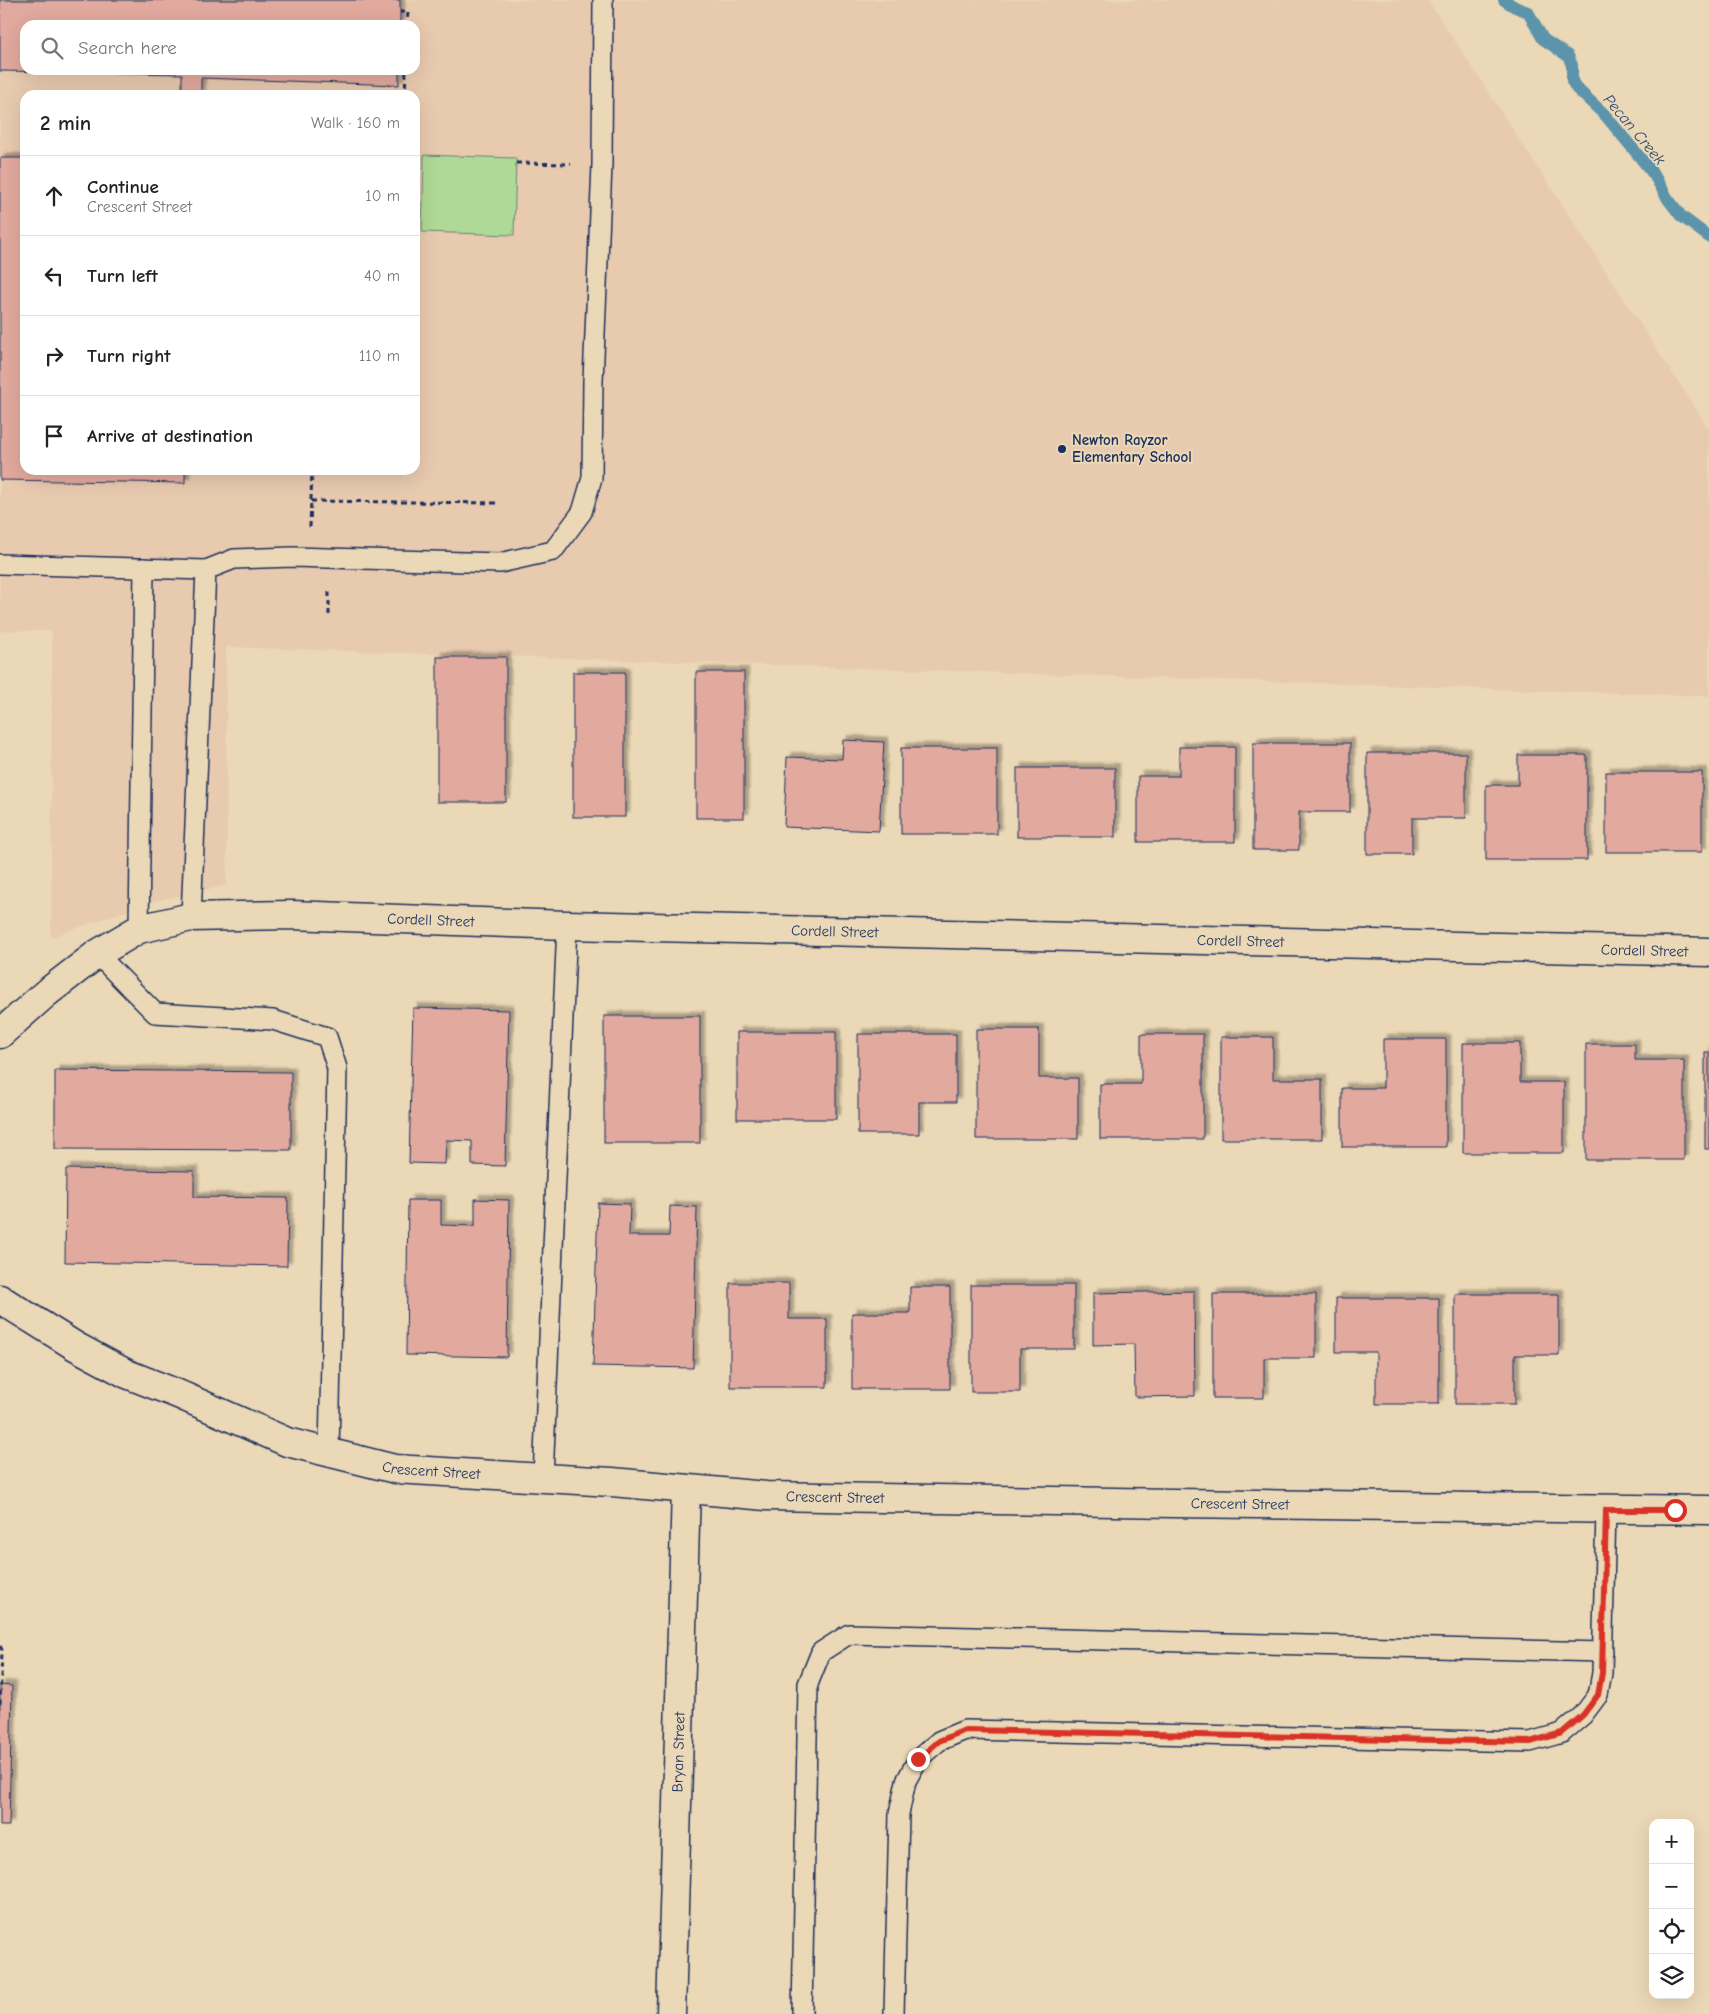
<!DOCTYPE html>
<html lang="en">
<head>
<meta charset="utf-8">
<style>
	body { margin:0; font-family:"Comic Neue",sans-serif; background:#f6f6f6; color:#222 }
	.controls { position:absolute; right:15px; bottom:15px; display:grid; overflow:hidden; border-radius:10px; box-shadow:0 5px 20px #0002 }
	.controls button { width:45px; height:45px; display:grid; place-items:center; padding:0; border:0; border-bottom:1px solid #e0e0e0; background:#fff; color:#222; font:25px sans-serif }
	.stop { position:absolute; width:15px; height:15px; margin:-11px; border:4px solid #d93025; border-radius:50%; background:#fff }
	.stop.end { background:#d93025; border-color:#fff; box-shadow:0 1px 5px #0008 }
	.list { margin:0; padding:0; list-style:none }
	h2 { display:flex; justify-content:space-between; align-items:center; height:65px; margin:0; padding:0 20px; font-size:21px }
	h2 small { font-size:16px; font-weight:400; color:#767676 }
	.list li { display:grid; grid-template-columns:32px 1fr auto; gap:15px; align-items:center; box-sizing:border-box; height:80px; padding:0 20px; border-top:1px solid #e0e0e0 }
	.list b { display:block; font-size:19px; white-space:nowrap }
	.list p { margin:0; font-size:16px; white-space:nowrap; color:#767676 }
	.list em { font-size:16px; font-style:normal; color:#767676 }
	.icon { flex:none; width:28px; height:28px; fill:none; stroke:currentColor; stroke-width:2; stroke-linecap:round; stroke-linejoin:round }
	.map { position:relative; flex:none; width:1709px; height:2014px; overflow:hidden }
	.search { position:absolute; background:#fff; box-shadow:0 5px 20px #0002; left:20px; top:20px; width:400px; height:55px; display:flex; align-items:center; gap:12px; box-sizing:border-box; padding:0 18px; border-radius:15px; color:#767676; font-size:19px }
	.panel { position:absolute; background:#fff; box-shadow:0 5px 20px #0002; left:20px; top:90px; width:400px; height:385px; border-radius:15px }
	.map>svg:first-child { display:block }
</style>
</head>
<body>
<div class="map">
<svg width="1709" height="2014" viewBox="0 0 1709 2014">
	<defs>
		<filter id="shadow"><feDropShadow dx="4.5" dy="-4.5" stdDeviation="1" flood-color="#0004"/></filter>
	</defs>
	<rect width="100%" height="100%" fill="#ebd8b6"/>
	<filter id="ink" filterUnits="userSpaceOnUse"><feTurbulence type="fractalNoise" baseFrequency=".02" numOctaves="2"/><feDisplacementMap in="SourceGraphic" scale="10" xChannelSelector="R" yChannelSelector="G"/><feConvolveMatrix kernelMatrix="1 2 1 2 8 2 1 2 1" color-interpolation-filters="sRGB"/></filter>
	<g filter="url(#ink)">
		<path fill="#e8caaf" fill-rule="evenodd" d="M0 0H1428L1709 429V696L226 647 227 885 154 901 51 937 52 631H0ZM25 25H415V70H25ZM25 95H415V470H25Z"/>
		<polygon fill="#afd996" stroke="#65847a" points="424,155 516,158 514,235 422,232"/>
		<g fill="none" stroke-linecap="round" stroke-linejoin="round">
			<polyline stroke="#5b94ab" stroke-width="12" points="1504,0 1515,7 1528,12 1543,39 1568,56 1572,65 1572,81 1576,88 1605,115 1639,156 1654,175 1668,199 1681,216 1709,237"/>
		</g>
		<g fill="#e2a99e" stroke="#1b2f5e" filter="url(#shadow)">
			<polygon points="0,0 400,0 400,25 25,25 25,70 399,70 399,85 201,78 201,95 182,95 182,74 0,71"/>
			<polygon points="0,158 25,158 25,470 185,470 185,483 0,480"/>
			<rect x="437" y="657" width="69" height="145"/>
			<rect x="573" y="672" width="52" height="145"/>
			<rect x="696" y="672" width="48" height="146"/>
			<polygon points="843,740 884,742 879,831 784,827 787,757 842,759"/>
			<polygon points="1253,743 1350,743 1350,812 1299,812 1299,850 1253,850"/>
			<polygon points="1179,747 1235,747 1235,842 1138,842 1138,776 1179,776"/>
			<rect x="901" y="748" width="96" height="86"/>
			<polygon points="1367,753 1466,753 1466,818 1412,818 1412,854 1367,854"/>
			<polygon points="1518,755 1587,755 1587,860 1486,860 1486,785 1518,785"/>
			<rect x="1017" y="768" width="98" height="69"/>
			<rect x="1606" y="772" width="96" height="80"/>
			<polygon points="413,1008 509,1010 505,1166 472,1165 472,1141 446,1140 445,1164 409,1163"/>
			<rect x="604" y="1016" width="96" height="127"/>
			<polygon points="976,1029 1039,1029 1039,1078 1078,1078 1078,1139 976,1139"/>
			<rect x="737" y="1032" width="99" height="87"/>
			<polygon points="858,1034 956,1034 956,1102 919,1102 919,1134 858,1134"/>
			<polygon points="1141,1034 1203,1034 1203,1139 1100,1139 1100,1084 1141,1084"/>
			<polygon points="1221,1037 1273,1037 1273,1079 1322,1079 1322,1139 1221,1139"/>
			<polygon points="1383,1039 1446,1039 1446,1147 1342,1147 1342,1088 1383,1088"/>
			<polygon points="1463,1043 1520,1043 1520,1082 1564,1082 1564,1153 1463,1153"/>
			<polygon points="1586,1044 1635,1044 1635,1060 1684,1060 1684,1160 1586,1160"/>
			<rect x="1705" y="1052" width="4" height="97"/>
			<polygon points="55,1070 291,1072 291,1150 55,1149"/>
			<polygon points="66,1169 194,1171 194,1197 288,1198 287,1266 65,1262"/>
			<polygon points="475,1199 509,1200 507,1357 406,1355 408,1200 441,1200 441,1225 475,1226"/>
			<polygon points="598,1203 630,1204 629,1236 669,1236 670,1206 697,1207 693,1368 593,1366"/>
			<polygon points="730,1283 789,1283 789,1319 827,1319 827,1387 730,1387"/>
			<polygon points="971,1285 1074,1285 1074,1349 1020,1349 1020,1392 971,1392"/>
			<polygon points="910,1287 950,1287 950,1389 852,1389 852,1313 910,1313"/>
			<polygon points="1194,1291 1195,1396 1135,1397 1134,1344 1093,1345 1093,1293"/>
			<polygon points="1213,1294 1316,1294 1316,1358 1264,1358 1264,1398 1213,1398"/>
			<polygon points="1455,1294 1559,1294 1559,1355 1515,1355 1515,1404 1455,1404"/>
			<polygon points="1336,1298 1439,1298 1439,1404 1376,1404 1376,1352 1336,1352"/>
			<polygon points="0,1685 12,1686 9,1826 0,1826"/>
		</g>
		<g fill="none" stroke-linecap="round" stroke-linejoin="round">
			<defs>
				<g id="service">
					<polyline points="0,564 206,570 234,559 293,557 500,563 553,551 582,512 592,478 593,381 602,165 603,0"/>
					<polyline points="191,917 206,570"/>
					<polyline points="139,929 144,568"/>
					<polyline points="97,954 155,1013 273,1020 327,1037 337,1068 329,1453"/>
					<polyline points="543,1478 567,925"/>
					<polyline points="802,2014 808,1684 821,1652 849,1634 1603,1652"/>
					<polyline points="894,2014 899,1814 906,1781 918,1759 939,1741 965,1730 1530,1742 1562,1733 1583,1715 1598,1695 1602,1673 1606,1510"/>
				</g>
				<g id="minor">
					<path id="s1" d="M0 1034 45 994 97 954 139 929 191 917 291 915 567 925 1709 952"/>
					<path id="s2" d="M0 1299 75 1346 127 1374 178 1394 287 1442 395 1469 612 1482 766 1496 1173 1503 1709 1510"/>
					<path id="s3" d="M671 2014 686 1489"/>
				</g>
			</defs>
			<use href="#service" stroke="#1b2f5e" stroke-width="22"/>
			<use href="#minor" stroke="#1b2f5e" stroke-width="31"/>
			<g stroke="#1b2f5e" stroke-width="3" stroke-dasharray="5 4" stroke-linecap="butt">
				<polyline points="400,12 408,12 407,25"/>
				<polyline points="405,95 406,70"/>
				<polyline points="415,163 424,163"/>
				<polyline points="516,163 571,164"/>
				<polyline points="415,224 423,224"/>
				<polyline points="311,501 500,503"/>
				<polyline points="310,527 312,470"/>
				<polyline points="329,615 329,588"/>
				<polyline points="0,1646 2,1650 0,1704"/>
			</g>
			<use href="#service" stroke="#ebd8b6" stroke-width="19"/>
			<use href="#minor" stroke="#ebd8b6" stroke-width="28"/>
		</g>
	</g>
	<g fill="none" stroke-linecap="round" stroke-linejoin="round" filter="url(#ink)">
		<polyline stroke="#d93025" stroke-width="6" points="918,1759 939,1741 965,1730 1530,1742 1562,1733 1583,1715 1598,1695 1602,1673 1606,1510 1675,1510"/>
	</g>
	<circle fill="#1b2f5e" stroke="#ebd8b6" stroke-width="2" cx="1062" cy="449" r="5"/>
	<g text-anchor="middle" stroke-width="4" stroke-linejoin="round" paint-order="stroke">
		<g font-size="15" font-weight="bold" fill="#1b2f5e" stroke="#ebd8b6" text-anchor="start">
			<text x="1072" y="445">Newton Rayzor<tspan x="1072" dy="17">Elementary School</tspan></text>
		</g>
		<g font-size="15" fill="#1b2f5e" stroke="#ebd8b6">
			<text dy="5" stroke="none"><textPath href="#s1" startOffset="468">Cordell Street</textPath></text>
			<text dy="5" stroke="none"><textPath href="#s1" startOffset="872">Cordell Street</textPath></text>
			<text dy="5" stroke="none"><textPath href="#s1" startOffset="1278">Cordell Street</textPath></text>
			<text dy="5" stroke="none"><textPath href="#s1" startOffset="1682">Cordell Street</textPath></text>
			<text dy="5" stroke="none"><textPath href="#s2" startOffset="469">Crescent Street</textPath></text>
			<text dy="5" stroke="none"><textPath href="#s2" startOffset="874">Crescent Street</textPath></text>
			<text dy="5" stroke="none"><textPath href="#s2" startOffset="1279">Crescent Street</textPath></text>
			<text dy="5" stroke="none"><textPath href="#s3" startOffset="262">Bryan Street</textPath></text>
		</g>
		<g font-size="16" font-style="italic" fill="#2b4871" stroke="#ebd8b6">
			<text transform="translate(1635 129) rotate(50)" y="6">Pecan Creek</text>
		</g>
	</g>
</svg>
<div class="controls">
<button>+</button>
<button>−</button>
<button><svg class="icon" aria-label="locate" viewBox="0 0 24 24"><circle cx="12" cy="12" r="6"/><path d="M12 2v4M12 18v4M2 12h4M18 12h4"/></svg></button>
<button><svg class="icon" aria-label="layers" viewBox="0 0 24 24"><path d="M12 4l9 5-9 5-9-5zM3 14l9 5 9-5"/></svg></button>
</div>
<div class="stop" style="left:1675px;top:1510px"></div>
<div class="stop end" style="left:918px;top:1759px"></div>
<div class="search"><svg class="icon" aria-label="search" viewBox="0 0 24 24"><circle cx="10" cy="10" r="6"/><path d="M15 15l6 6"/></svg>Search here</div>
<section class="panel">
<h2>2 min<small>Walk · 160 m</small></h2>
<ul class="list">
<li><svg class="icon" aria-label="ahead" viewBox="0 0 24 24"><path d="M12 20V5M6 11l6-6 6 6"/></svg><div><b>Continue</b><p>Crescent Street</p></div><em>10 m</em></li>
<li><svg class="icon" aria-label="left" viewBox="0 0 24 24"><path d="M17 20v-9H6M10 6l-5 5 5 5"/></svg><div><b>Turn left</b></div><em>40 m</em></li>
<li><svg class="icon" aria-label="right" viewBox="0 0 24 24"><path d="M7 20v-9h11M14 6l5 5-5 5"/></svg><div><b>Turn right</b></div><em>110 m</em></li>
<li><svg class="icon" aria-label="arrive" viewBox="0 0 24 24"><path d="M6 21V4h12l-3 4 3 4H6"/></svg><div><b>Arrive at destination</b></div></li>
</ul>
</section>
</div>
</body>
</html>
